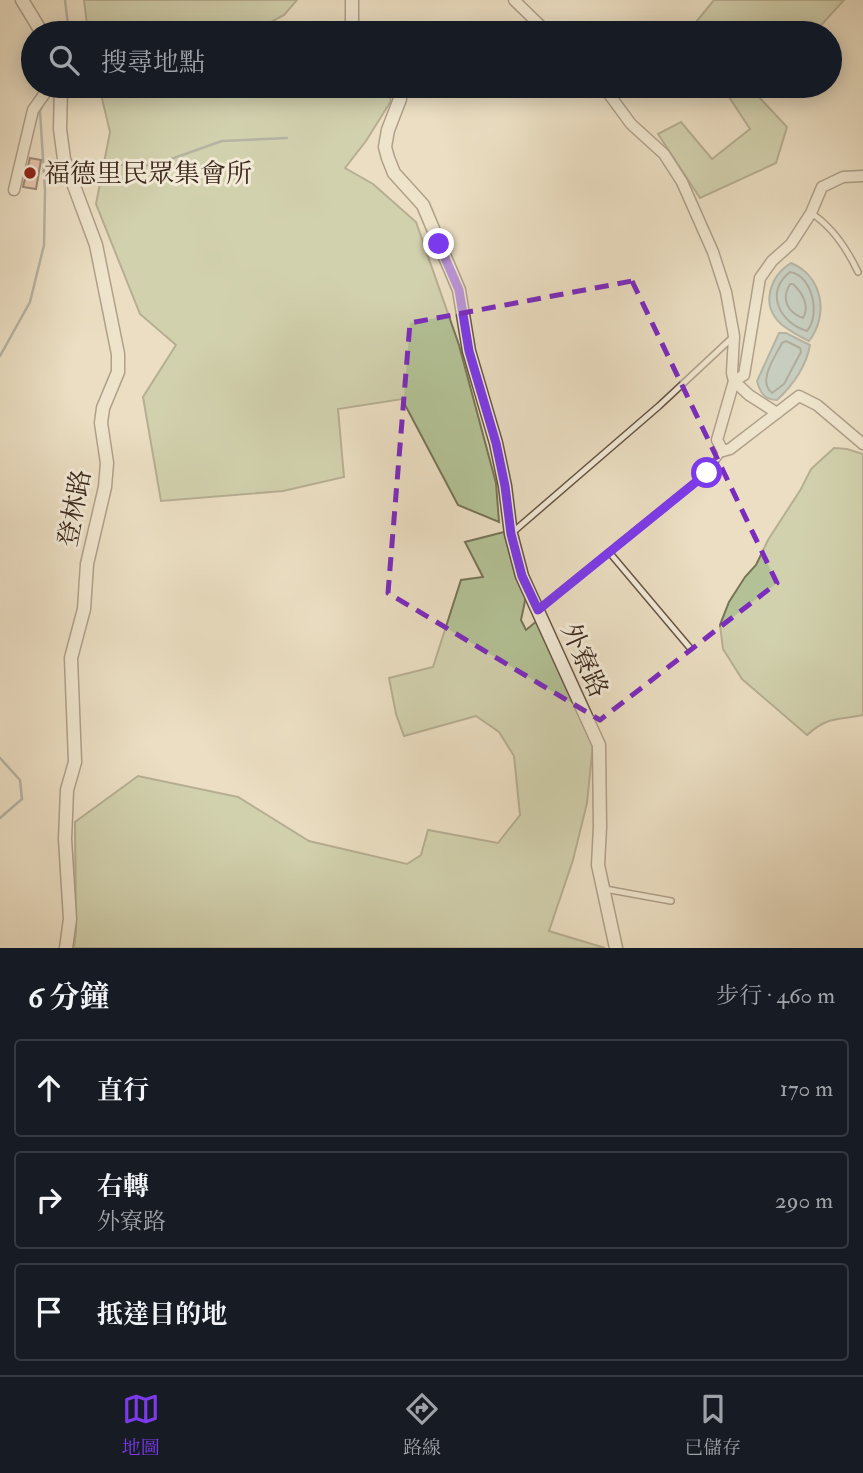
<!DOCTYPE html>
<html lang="zh-TW">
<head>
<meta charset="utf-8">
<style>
	body { margin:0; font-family:"IM FELL Double Pica","Noto Serif TC",serif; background:#20242c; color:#f1f3f6 }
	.stop { position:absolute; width:21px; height:21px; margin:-16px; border:5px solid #7c3aed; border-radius:50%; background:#fff }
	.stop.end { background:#7c3aed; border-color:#fff; box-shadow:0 2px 7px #0008 }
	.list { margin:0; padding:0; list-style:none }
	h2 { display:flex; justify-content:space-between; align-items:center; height:91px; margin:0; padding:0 28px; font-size:30px }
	h2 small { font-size:23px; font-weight:400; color:#9ea1a6 }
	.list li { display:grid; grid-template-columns:46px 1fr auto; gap:21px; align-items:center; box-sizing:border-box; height:98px; margin:0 14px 14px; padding:0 14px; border:2px solid #363941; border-radius:7px }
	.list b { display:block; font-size:26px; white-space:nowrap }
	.list p { margin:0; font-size:23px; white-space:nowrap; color:#9ea1a6 }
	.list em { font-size:23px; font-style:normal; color:#9ea1a6 }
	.icon { flex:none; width:38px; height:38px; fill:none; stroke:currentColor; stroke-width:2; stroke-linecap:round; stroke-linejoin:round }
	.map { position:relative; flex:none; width:863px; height:948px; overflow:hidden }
	.search { position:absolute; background:#171b24; box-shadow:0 4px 18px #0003; left:21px; right:21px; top:21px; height:77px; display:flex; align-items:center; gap:18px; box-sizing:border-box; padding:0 24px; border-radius:38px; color:#9ea1a6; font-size:26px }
	.sheet { height:427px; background:#171b24 }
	nav { display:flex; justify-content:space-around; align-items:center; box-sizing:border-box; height:98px; border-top:2px solid #363941; background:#171b24; font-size:19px; color:#9ea1a6 }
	nav a { display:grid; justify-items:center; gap:4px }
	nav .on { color:#7c3aed }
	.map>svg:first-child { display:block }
</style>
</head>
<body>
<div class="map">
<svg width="863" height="948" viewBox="0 0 863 948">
	<rect width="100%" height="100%" fill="#ebdec2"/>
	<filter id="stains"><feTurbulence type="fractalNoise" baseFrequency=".00286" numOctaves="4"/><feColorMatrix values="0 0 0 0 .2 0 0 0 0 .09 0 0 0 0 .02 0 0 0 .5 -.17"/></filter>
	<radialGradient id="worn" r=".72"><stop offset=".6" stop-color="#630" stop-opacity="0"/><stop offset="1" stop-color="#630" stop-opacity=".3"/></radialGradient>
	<g fill="#b3c296" stroke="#777458" stroke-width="2">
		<polygon points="84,0 297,0 284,15 251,33 88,33"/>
		<polygon points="714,0 844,0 814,33 687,33"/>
		<polygon points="99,86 301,86 312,92 315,86 385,86 391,101 366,141 345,168 373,184 416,222 459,345 496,483 499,522 458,505 402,399 338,409 344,477 283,491 161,501 143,397 176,345 140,314 96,204 110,132"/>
		<polygon points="703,86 767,86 758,96 787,127 776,163 700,198 658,134 681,122 712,159 750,129 729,97 706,93"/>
		<path d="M834 448 847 449 863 454V715C837 721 830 715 807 735L742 679 723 649 720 625 729 602 745 577 756 565 768 540 801 489 811 469Z"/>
		<polygon points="508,531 526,596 521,620 526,630 538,620 594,734 587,803 573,860 549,931 605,948 74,948 76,931 75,822 138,776 238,797 309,841 407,864 421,855 428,830 498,843 520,815 514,756 499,732 476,716 404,736 396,714 389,678 433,667 461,580 483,577 465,542"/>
	</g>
	<g fill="#9bbabc" stroke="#757f7c" stroke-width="2">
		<path d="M791 263C823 276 829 315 809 341 799 336 789 331 781 324 760 305 770 276 791 263Z"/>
		<path d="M779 333H786L810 345C806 367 792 386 777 400 764 400 760 392 757 381Z"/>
	</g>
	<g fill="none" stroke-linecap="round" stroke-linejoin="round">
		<g stroke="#6b706c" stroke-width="2">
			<path d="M790 272C812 275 821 314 807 331 780 323 764 292 790 272Z"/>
			<path d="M790 284H793C803 293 810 307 803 318 787 312 781 299 790 284Z"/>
			<path d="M786 341 800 348 801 352 784 384 772 393C757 381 775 357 782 343Z"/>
		</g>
		<g stroke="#757f7c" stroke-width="2.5">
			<polyline points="65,0 69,33"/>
			<polyline points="43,165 63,165"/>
			<polyline points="70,165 154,165 222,141 287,138"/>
			<polyline points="0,356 30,302 44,245 45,191 40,111 43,104"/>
			<polyline points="0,758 20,780 22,799 0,818"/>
		</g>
	</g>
	<polygon fill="#e5ab96" stroke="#3b271b" stroke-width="2" points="30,158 41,160 36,189 23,187"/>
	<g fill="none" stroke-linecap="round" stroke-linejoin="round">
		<defs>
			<g id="service">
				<path d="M811 213C833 227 847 249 858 272"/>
				<polyline points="513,532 659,406 734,336"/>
				<polyline points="609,552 690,648"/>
				<polyline points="538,610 707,473 723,451"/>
				<polyline points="605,889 671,901"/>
			</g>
			<g id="minor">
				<polyline points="514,0 548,33"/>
				<polyline points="603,86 631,124 664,154 682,182 713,252 726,292 734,336 732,373 734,381 717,440 723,451 730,449 799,396 817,405 863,444"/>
				<polyline points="14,190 33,110 50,86"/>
				<polyline points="777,413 749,395 734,381 744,375 760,278 772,261 791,244 811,213 822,187 843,177 863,176"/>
			</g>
			<g id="tertiary">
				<polyline points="22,0 42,33"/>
				<polyline points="352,0 352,27 358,33"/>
				<polyline points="61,86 60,129 64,159 96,245 118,354 118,372 103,408 101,423 107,463 105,487 87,564 84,609 71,658 75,762 67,790 65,839 70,919 66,948"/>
				<polyline points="398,86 400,99 388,130 385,147 388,158 394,173 423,205 459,290 469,351 496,443 505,486 511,534 522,576 599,745 600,827 598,865 616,948"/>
			</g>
		</defs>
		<use href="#service" stroke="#675545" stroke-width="8"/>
		<use href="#minor" stroke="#675545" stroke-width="13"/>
		<use href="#tertiary" stroke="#675545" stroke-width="15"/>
		<use href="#service" stroke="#f2ead7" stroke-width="5"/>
		<use href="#minor" stroke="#f2ead7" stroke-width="10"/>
		<use href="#tertiary" stroke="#f2ead7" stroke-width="12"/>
	</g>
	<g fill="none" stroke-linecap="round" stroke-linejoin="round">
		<polyline stroke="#7c3aed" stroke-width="9" points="439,244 459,290 469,351 496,443 505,486 511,534 522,576 538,610 707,473"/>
	</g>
	<path d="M0 0H863V948H0ZM632 281 777 583 600 720 388 593 410 323Z" fill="#ebdec2" fill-opacity=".55" fill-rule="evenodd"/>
	<path fill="none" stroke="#7b2cbf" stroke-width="5" stroke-dasharray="14 9" stroke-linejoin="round" d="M632 281 777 583 600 720 388 593 410 323Z"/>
	<circle fill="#8f2418" stroke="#f2ead7" stroke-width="2.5" cx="30" cy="173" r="7"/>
	<g text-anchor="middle" stroke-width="6" stroke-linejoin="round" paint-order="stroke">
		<g font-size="26" fill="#3b271b" stroke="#f2ead7" text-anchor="start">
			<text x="44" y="182">福德里民眾集會所</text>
		</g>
		<g font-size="26" fill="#3b271b" stroke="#f2ead7">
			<text transform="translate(74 508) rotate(-79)" y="9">登林路</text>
			<text transform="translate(585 660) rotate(66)" y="9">外寮路</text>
		</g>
	</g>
	<rect width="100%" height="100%" filter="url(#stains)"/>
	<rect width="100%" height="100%" fill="url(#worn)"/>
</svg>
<div class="stop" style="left:707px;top:473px"></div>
<div class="stop end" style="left:439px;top:244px"></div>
<div class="search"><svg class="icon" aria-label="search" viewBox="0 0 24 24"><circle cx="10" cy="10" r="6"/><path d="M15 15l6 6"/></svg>搜尋地點</div>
</div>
<section class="sheet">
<h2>6 分鐘<small>步行 · 460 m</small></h2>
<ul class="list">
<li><svg class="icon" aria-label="ahead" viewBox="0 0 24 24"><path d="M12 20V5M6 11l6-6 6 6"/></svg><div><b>直行</b></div><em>170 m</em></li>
<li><svg class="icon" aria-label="right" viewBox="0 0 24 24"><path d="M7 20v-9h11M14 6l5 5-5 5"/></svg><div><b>右轉</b><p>外寮路</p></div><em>290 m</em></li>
<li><svg class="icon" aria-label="arrive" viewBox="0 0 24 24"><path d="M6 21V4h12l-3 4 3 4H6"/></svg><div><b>抵達目的地</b></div></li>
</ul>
</section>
<nav>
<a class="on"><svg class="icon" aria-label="map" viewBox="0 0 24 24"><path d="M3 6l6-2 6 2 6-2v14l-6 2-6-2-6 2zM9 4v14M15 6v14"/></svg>地圖</a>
<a><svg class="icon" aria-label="directions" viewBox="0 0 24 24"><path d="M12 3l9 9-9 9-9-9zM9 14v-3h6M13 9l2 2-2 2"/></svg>路線</a>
<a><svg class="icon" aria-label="saved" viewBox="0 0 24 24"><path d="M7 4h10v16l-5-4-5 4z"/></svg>已儲存</a>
</nav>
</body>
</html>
